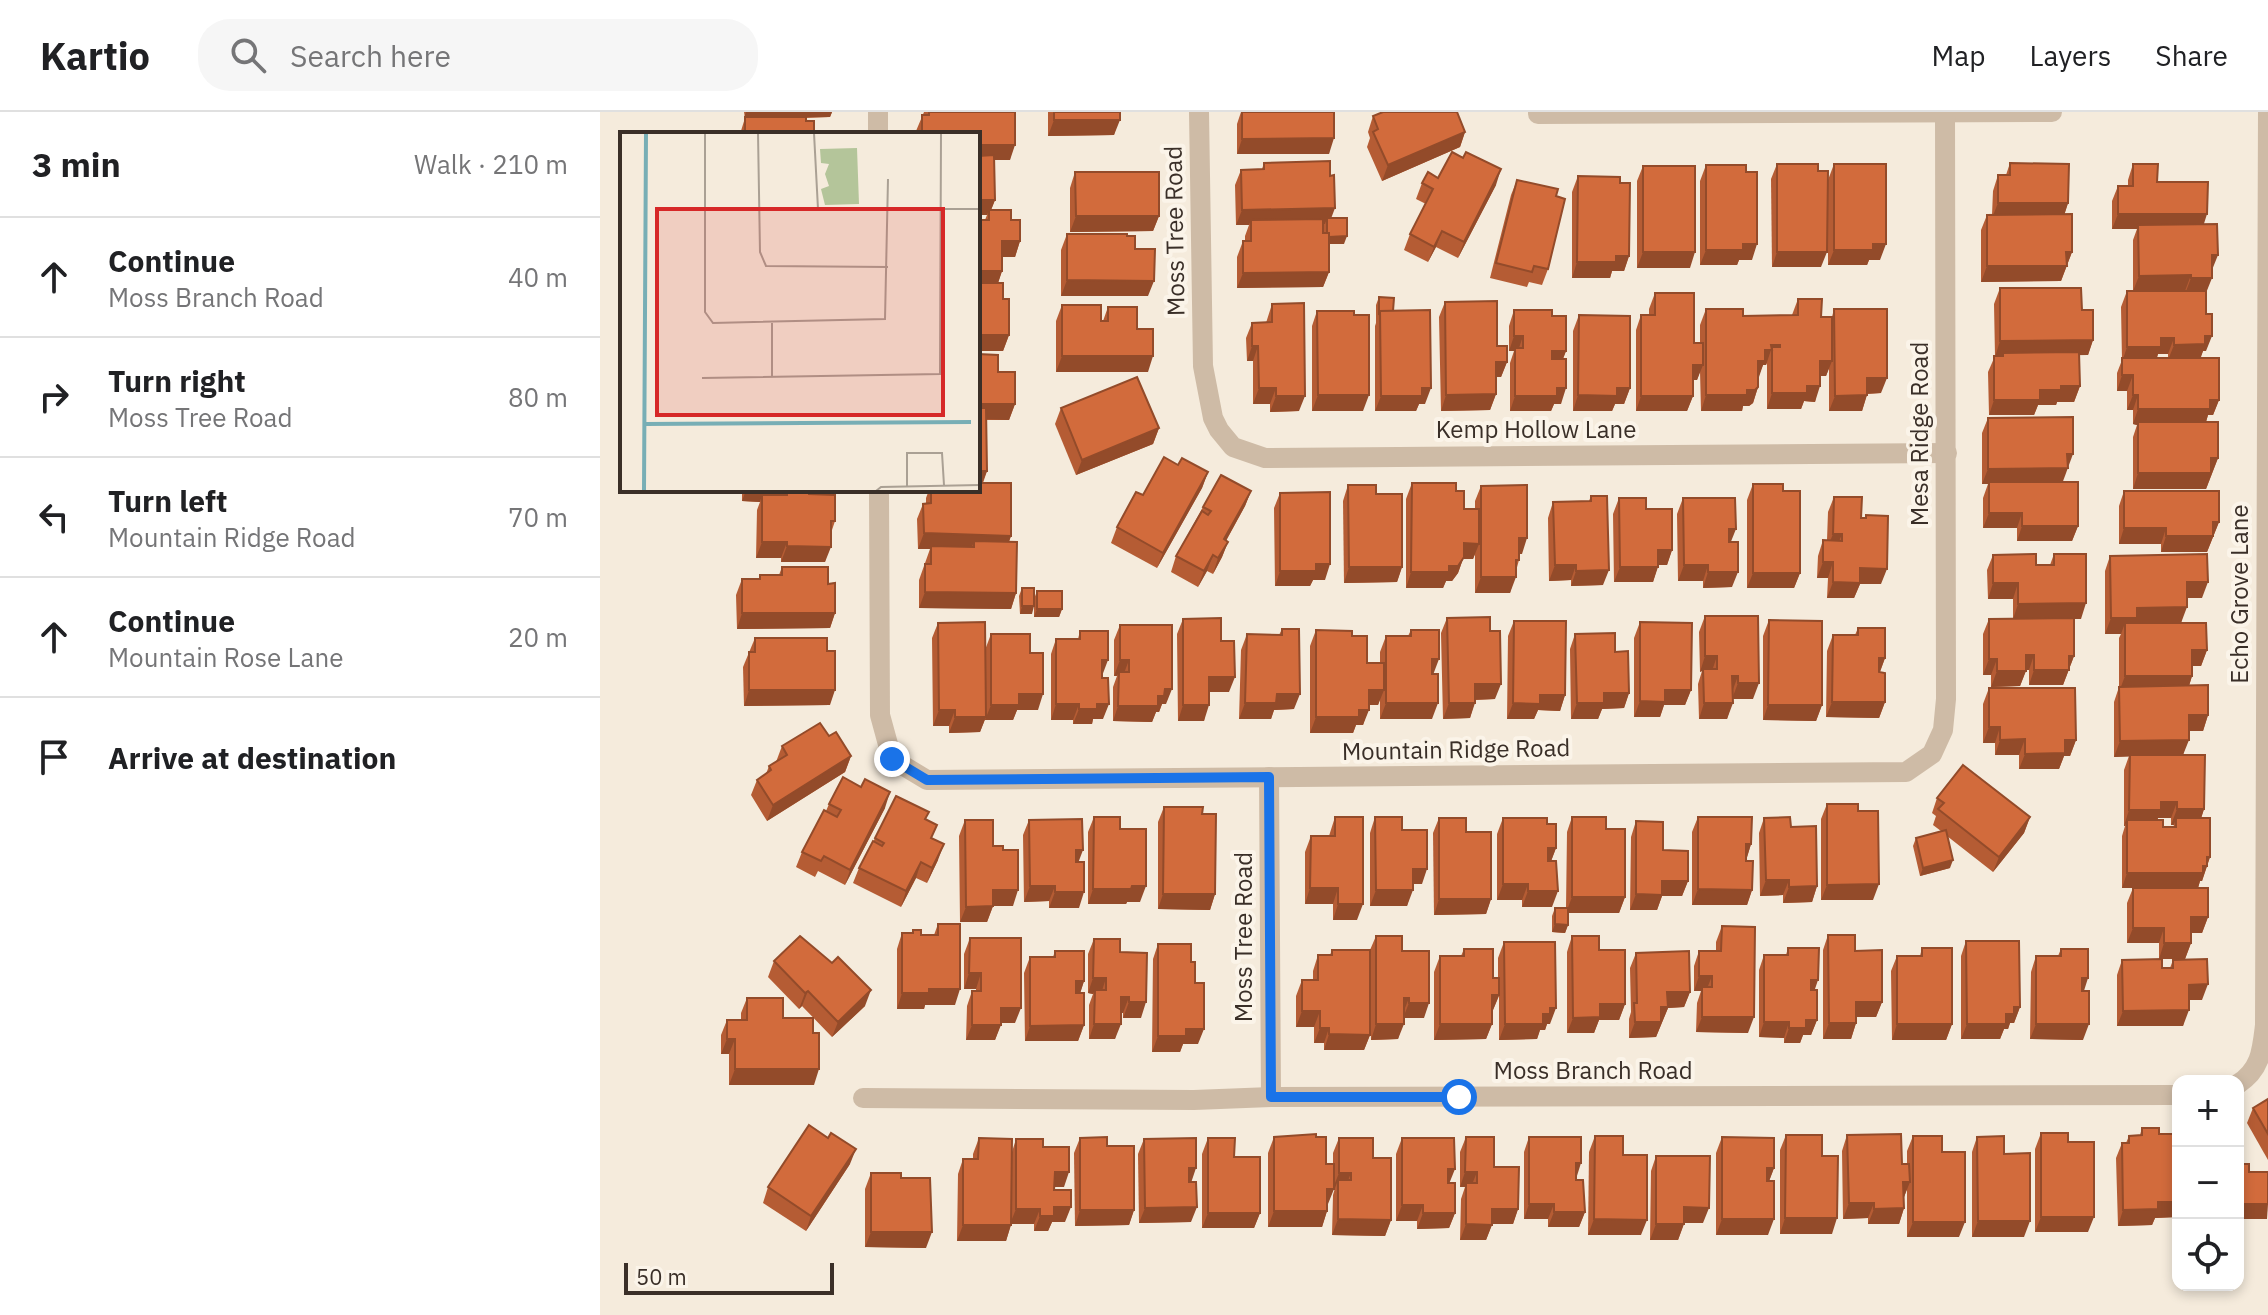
<!DOCTYPE html>
<html lang="en">
<head>
<meta charset="utf-8">
<style>
	body { margin:0; font-family:"IBM Plex Sans",sans-serif; background:#f6f6f6; color:#202124 }
	.controls { position:absolute; right:24px; bottom:24px; display:grid; overflow:hidden; border-radius:16px; box-shadow:0 4px 12px #0003 }
	.controls button { width:72px; height:72px; display:grid; place-items:center; padding:0; border:0; border-bottom:2px solid #e0e0e0; background:#fff; color:#202124; font:40px sans-serif }
	.scale { position:absolute; left:24px; bottom:20px; width:210px; box-sizing:border-box; padding-left:8px; border:4px solid #3a2f28; border-top:0; font-size:22px; line-height:28px; white-space:nowrap; color:#3a2f28; -webkit-text-stroke:6px #fbf4e9; paint-order:stroke }
	.stop { position:absolute; width:24px; height:24px; margin:-18px; border:6px solid #1a73e8; border-radius:50%; background:#fff }
	.stop.end { background:#1a73e8; border-color:#fff; box-shadow:0 2px 8px #0008 }
	.list { margin:0; padding:0; list-style:none }
	h2 { display:flex; justify-content:space-between; align-items:center; height:104px; margin:0; padding:0 32px; font-size:34px }
	h2 small { font-size:26px; font-weight:400; color:#757577 }
	.list li { display:grid; grid-template-columns:52px 1fr auto; gap:24px; align-items:center; box-sizing:border-box; height:120px; padding:0 32px; border-top:2px solid #e0e0e0 }
	.list b { display:block; font-size:30px; white-space:nowrap }
	.list p { margin:0; font-size:26px; white-space:nowrap; color:#757577 }
	.list em { font-size:26px; font-style:normal; color:#757577 }
	.icon { flex:none; width:44px; height:44px; fill:none; stroke:currentColor; stroke-width:2; stroke-linecap:round; stroke-linejoin:round }
	.map { position:relative; flex:none; width:1668px; height:1203px; overflow:hidden }
	header { display:flex; align-items:center; gap:48px; box-sizing:border-box; height:112px; padding:0 40px; background:#fff; border-bottom:2px solid #e0e0e0 }
	header strong { font-size:38px }
	nav { display:flex; gap:44px; margin-inline-start:auto; font-size:28px }
	.search { width:560px; height:72px; background:#f6f6f6; display:flex; align-items:center; gap:20px; box-sizing:border-box; padding:0 28px; border-radius:32px; color:#757577; font-size:30px }
	main { display:flex }
	aside { flex:1; background:#fff }
	.map>svg:first-child { display:block }
</style>
</head>
<body>
<header>
<strong>Kartio</strong>
<div class="search"><svg class="icon" aria-label="search" viewBox="0 0 24 24"><circle cx="10" cy="10" r="6"/><path d="M15 15l6 6"/></svg>Search here</div>
<nav><a>Map</a><a>Layers</a><a>Share</a></nav>
</header>
<main>
<aside>
<h2>3 min<small>Walk · 210 m</small></h2>
<ul class="list">
<li><svg class="icon" aria-label="ahead" viewBox="0 0 24 24"><path d="M12 20V5M6 11l6-6 6 6"/></svg><div><b>Continue</b><p>Moss Branch Road</p></div><em>40 m</em></li>
<li><svg class="icon" aria-label="right" viewBox="0 0 24 24"><path d="M7 20v-9h11M14 6l5 5-5 5"/></svg><div><b>Turn right</b><p>Moss Tree Road</p></div><em>80 m</em></li>
<li><svg class="icon" aria-label="left" viewBox="0 0 24 24"><path d="M17 20v-9H6M10 6l-5 5 5 5"/></svg><div><b>Turn left</b><p>Mountain Ridge Road</p></div><em>70 m</em></li>
<li><svg class="icon" aria-label="ahead" viewBox="0 0 24 24"><path d="M12 20V5M6 11l6-6 6 6"/></svg><div><b>Continue</b><p>Mountain Rose Lane</p></div><em>20 m</em></li>
<li><svg class="icon" aria-label="arrive" viewBox="0 0 24 24"><path d="M6 21V4h12l-3 4 3 4H6"/></svg><div><b>Arrive at destination</b></div></li>
</ul>
</aside>
<div class="map">
<svg width="1668" height="1203" viewBox="0 0 1668 1203">
	<rect width="100%" height="100%" fill="#f5ebdc"/>
	<g fill="none" stroke-linecap="round" stroke-linejoin="round">
		<g stroke="#cebba6" stroke-width="20">
			<polyline points="278,0 278,22"/>
			<polyline points="599,0 603,254 613,306 619,318 633,335 665,346 1347,341"/>
			<polyline points="938,0 938,2 1452,0"/>
			<polyline points="279,378 280,603 292,647 327,668 1306,660 1332,642 1343,618 1346,587 1345,0"/>
			<polyline points="669,665 671,985"/>
			<path d="M1638 972C1661 957 1662 938 1665 913L1668 0"/>
			<polyline points="263,986 594,988 671,985 1578,983"/>
		</g>
	</g>
	<g fill="#b55c34" fill-rule="evenodd">
		<polygon points="144,0 232,0 230,5 206,6 206,9 214,21 234,22 140,22 145,6"/>
		<polygon points="324,0 415,0 410,48 394,48 395,88 391,98 411,108 420,129 415,145 402,145 402,159 398,171 403,187 409,223 403,239 378,239 385,108 387,103 378,103 378,22 316,22 316,19"/>
		<polygon points="448,0 520,0 514,23 448,24"/>
		<polygon points="641,0 734,0 729,42 637,42 637,12"/>
		<polygon points="773,4 865,20 860,35 782,69 767,35 770,26 768,20"/>
		<polygon points="664,51 731,106 744,132 729,132 729,160 723,175 637,176 637,145 643,129 645,129 645,124 649,113 636,113 635,73 641,58 662,57"/>
		<polygon points="1410,51 1468,91 1464,103 1472,140 1461,169 1381,170 1381,118 1387,103 1392,103 1393,79 1398,63 1406,63"/>
		<polygon points="1177,52 1218,59 1221,155 1172,155 1171,67"/>
		<polygon points="1234,52 1280,148 1269,148 1267,153 1228,153 1228,68"/>
		<path d="M1533 52 1557 70 1604 112 1612 158 1606 181V239H1603L1600 246 1619 288 1613 303H1608L1606 310 1618 346 1606 377H1533V325L1537 313 1533 312V298H1527V279H1517V261L1522 248 1521 195 1527 179H1533V128L1537 117H1512V89L1518 74H1528V68ZM1558 242H1568V246H1557Z"/>
		<polygon points="1106,53 1152,148 1139,148 1137,153 1100,153 1100,69"/>
		<polygon points="1043,54 1090,156 1037,156 1037,69"/>
		<polygon points="475,60 559,104 553,119 470,120 470,76"/>
		<polygon points="978,64 1020,71 1029,144 1024,159 1012,159 1010,166 972,166 972,80"/>
		<polygon points="838,66 896,73 858,146 836,135 828,150 804,138 810,122 826,92 816,87 822,71"/>
		<polygon points="917,68 956,84 948,157 942,173 929,170 927,175 890,166 911,83"/>
		<polygon points="467,122 527,124 535,137 548,184 461,184 461,138"/>
		<polygon points="1400,176 1482,198 1493,228 1488,243 1479,243 1480,274 1474,290 1457,290 1456,293 1438,293 1434,303 1389,303 1388,260 1395,244 1394,192"/>
		<polygon points="1055,181 1094,231 1100,231 1100,213 1106,197 1143,204 1192,203 1198,187 1221,205 1232,205 1234,197 1281,281 1267,282 1262,299 1229,299 1229,256 1226,264 1220,264 1215,290 1204,289 1201,297 1167,297 1167,251 1166,253 1163,253 1158,265 1158,275 1153,291 1149,294 1143,294 1142,299 1101,299 1100,259 1097,268 1093,268 1093,284 1087,299 1036,299 1036,218 1041,203 1049,203 1049,197"/>
		<polygon points="779,185 793,199 825,292 819,292 816,299 775,299 775,214 776,211 776,193"/>
		<polygon points="845,190 897,234 907,250 901,265 896,265 896,282 890,298 841,299 839,205"/>
		<polygon points="672,192 699,299 670,300 670,292 653,292 653,249 647,249 646,226 652,211 666,211"/>
		<polygon points="462,193 501,209 503,209 508,195 548,260 456,260 456,209"/>
		<polygon points="914,198 952,204 966,239 963,247 961,292 954,292 951,299 910,299 910,251 914,239 909,239 909,214"/>
		<polygon points="717,199 763,299 712,299 712,214"/>
		<polygon points="979,203 1030,276 1024,292 1015,292 1012,299 973,299 973,219"/>
		<polygon points="378,242 398,260 415,292 409,308 386,308 387,359 383,371 411,424 409,430 416,481 411,497 319,496 319,468 330,437 318,437 317,407 323,392 326,392 326,386 329,378 378,378"/>
		<polygon points="461,296 559,316 553,332 476,363 455,312"/>
		<polygon points="1388,306 1462,370 1478,414 1472,429 1417,429 1417,416 1383,416 1383,386 1388,372 1382,372 1382,321"/>
		<polygon points="578,353 608,360 602,376 557,456 511,431 517,415 543,383"/>
		<polygon points="812,371 856,379 864,397 875,397 875,389 881,374 922,442 919,442 919,448 910,481 875,481 875,442 873,447 863,447 858,461 852,469 846,469 843,476 806,476 806,387"/>
		<polygon points="1153,372 1183,379 1200,461 1194,476 1147,476 1147,388"/>
		<polygon points="748,373 776,382 802,455 797,470 744,471 743,389"/>
		<polygon points="142,378 235,378 233,383 235,409 231,421 225,450 181,450 181,446 156,446 157,398 160,390 142,389"/>
		<polygon points="651,379 645,394 626,429 628,430 622,445 613,462 607,459 598,475 571,460 576,444 603,395"/>
		<polygon points="1524,379 1619,410 1607,440 1561,440 1561,432 1519,432 1519,394"/>
		<polygon points="680,381 725,468 713,468 710,474 675,474 674,396"/>
		<polygon points="991,384 1003,473 971,474 971,468 949,469 948,406 953,390 989,389"/>
		<polygon points="1234,385 1261,406 1265,406 1266,403 1281,472 1260,472 1254,486 1227,486 1228,466 1217,466 1218,444 1223,428 1227,428 1228,400"/>
		<polygon points="1019,386 1046,397 1072,438 1067,453 1058,453 1053,470 1014,470 1013,402"/>
		<polygon points="1083,386 1131,430 1132,475 1103,476 1103,469 1078,469 1077,402"/>
		<polygon points="1454,442 1481,507 1474,507 1474,544 1463,573 1429,573 1429,558 1426,558 1420,574 1391,575 1391,563 1383,563 1383,522 1389,507 1413,507 1413,487 1388,487 1387,458 1393,443 1436,453 1450,453"/>
		<path d="M1510 444 1602 486H1587L1581 511 1607 538 1601 554H1592V564L1589 574 1608 603 1603 619H1589L1583 643 1604 697 1601 706 1610 745 1602 769H1600L1598 776 1608 805 1602 821H1591V831L1585 847H1559V831H1527V791L1533 776H1522V724L1525 714H1524V658L1529 644 1514 645V590L1519 575V526L1521 522H1505V459ZM1558 706H1571V713H1574L1573 715H1563L1557 708Z"/>
		<polygon points="182,455 228,472 235,501 230,516 137,517 136,483 142,467 159,467 160,463 179,463"/>
		<polygon points="422,476 432,502 420,502 419,484"/>
		<polygon points="437,479 462,497 459,505 434,505 434,487"/>
		<polygon points="1105,504 1153,587 1133,587 1127,607 1099,607 1098,572 1102,559 1100,560 1099,520"/>
		<polygon points="847,506 895,587 875,588 870,606 843,607 841,521"/>
		<polygon points="583,507 621,529 629,580 609,580 604,609 578,609 577,522"/>
		<polygon points="1169,508 1222,593 1216,609 1163,608 1163,524"/>
		<polygon points="914,509 965,583 960,599 938,598 934,607 907,607 908,524"/>
		<polygon points="1040,510 1091,578 1085,593 1064,593 1060,605 1034,605 1034,526"/>
		<polygon points="338,511 385,538 391,522 430,541 438,598 417,598 413,608 385,608 385,607 380,620 349,621 349,614 333,614 332,526"/>
		<polygon points="520,513 566,592 562,592 559,600 556,600 552,610 513,609 513,575 517,564 514,564 514,528"/>
		<polygon points="1258,516 1285,546 1280,560 1285,590 1279,606 1226,605 1227,539 1233,523 1255,523"/>
		<polygon points="682,517 694,597 674,598 671,607 639,607 641,538 647,522 679,523"/>
		<polygon points="716,518 752,524 767,551 780,551 780,540 786,524 808,524 811,518 833,562 832,607 780,607 780,587 778,593 769,593 763,613 756,613 753,621 710,621 710,534"/>
		<polygon points="480,519 502,564 503,607 493,607 492,612 473,612 473,608 451,608 451,542 456,527 478,527"/>
		<polygon points="975,522 1029,581 1024,596 1002,597 998,607 971,607 970,537"/>
		<polygon points="155,526 230,593 144,594 143,555"/>
		<polygon points="1389,576 1476,628 1470,644 1464,644 1459,657 1419,657 1419,643 1395,643 1395,631 1383,631 1383,592"/>
		<polygon points="229,624 251,644 245,660 167,709 151,683 157,668 166,662 169,654 176,650 182,634"/>
		<polygon points="296,684 326,708 338,748 327,771 316,766 301,795 253,771 259,756 273,730"/>
		<polygon points="1337,686 1430,705 1424,721 1393,760 1347,724 1350,756 1320,764 1313,734 1316,726 1341,719 1333,713 1336,704 1332,701"/>
		<polygon points="229,692 285,696 245,773 218,759 215,765 196,755 202,740 226,699"/>
		<polygon points="1227,692 1258,699 1273,788 1221,788 1221,707"/>
		<polygon points="564,695 602,702 615,782 610,798 558,797 558,710"/>
		<polygon points="494,705 520,717 540,790 527,790 526,792 488,792 488,720"/>
		<polygon points="735,705 757,808 733,808 733,792 705,792 705,740 711,724 729,724"/>
		<polygon points="775,705 802,718 822,772 813,772 807,794 770,794 770,721"/>
		<polygon points="972,705 1006,717 1025,785 1019,801 968,801 968,813 965,821 952,820 952,804 955,796 966,796 967,720"/>
		<polygon points="1098,705 1151,732 1146,749 1152,778 1147,793 1092,793 1092,720"/>
		<polygon points="839,706 866,720 891,787 886,802 834,803 833,721"/>
		<polygon points="903,706 947,712 956,736 951,749 952,795 922,795 922,788 897,788 897,722"/>
		<polygon points="1164,706 1191,715 1217,774 1212,790 1183,791 1183,783 1160,784 1159,721"/>
		<polygon points="365,708 393,734 413,794 393,794 387,810 360,810 359,724"/>
		<polygon points="429,708 478,750 479,796 449,796 449,789 424,790 423,723"/>
		<polygon points="1036,709 1088,769 1082,784 1062,784 1057,798 1030,798 1031,725"/>
		<polygon points="338,812 355,893 325,893 324,897 297,897 297,837 302,821 312,821 313,818 321,823 334,823"/>
		<polygon points="1122,814 1148,921 1096,920 1097,891 1101,879 1094,879 1094,854 1099,839 1116,839 1116,830"/>
		<polygon points="1228,823 1255,839 1282,890 1276,905 1256,905 1256,911 1251,927 1223,927 1223,838"/>
		<polygon points="776,824 802,839 824,906 804,906 798,927 771,928 770,867 770,923 764,938 724,938 724,931 714,931 714,915 696,915 696,884 702,868 713,868 713,859 718,843 730,843 732,838 770,838"/>
		<polygon points="972,824 999,838 1025,892 1019,908 999,908 994,921 967,921 967,840"/>
		<polygon points="370,826 415,911 401,911 395,928 366,928 367,894 372,879 376,879 376,877 364,877 364,842"/>
		<polygon points="494,827 541,906 523,906 523,901 521,901 515,927 489,927 489,893 493,882 488,881 488,842"/>
		<polygon points="1366,829 1420,895 1414,911 1410,911 1408,917 1404,917 1400,927 1361,927 1361,844"/>
		<polygon points="904,830 950,912 947,912 945,918 940,918 937,927 899,928 899,884 893,898 892,898 892,912 886,927 834,928 834,860 840,844 861,844 864,837 893,866 898,866 898,846"/>
		<polygon points="558,832 591,850 595,871 598,932 583,932 580,940 552,940 553,847"/>
		<polygon points="1188,836 1214,878 1217,908 1211,923 1203,923 1200,931 1184,931 1184,926 1159,925 1159,858 1164,843 1186,843"/>
		<polygon points="1322,836 1352,912 1346,928 1292,928 1291,859 1297,844 1320,844"/>
		<polygon points="1461,837 1484,879 1483,928 1430,927 1431,860 1436,844 1458,844"/>
		<polygon points="455,839 484,869 480,881 484,913 478,929 425,929 424,861 430,845 453,845"/>
		<polygon points="1036,841 1090,880 1084,895 1068,896 1056,925 1029,926 1029,907 1031,900 1030,856"/>
		<polygon points="1522,848 1562,856 1570,856 1573,848 1602,888 1589,888 1583,914 1517,914 1517,863"/>
		<polygon points="174,849 265,894 232,925 202,894 199,897 168,865"/>
		<polygon points="147,886 213,921 214,973 129,973 129,942 121,942 121,923 127,908 141,908 141,901"/>
		<polygon points="1668,987 1668,1048 1647,1011 1653,996"/>
		<polygon points="1542,1016 1559,1022 1578,1022 1578,1102 1577,1105 1555,1106 1552,1113 1518,1114 1516,1046 1522,1031 1526,1031 1529,1024 1540,1023"/>
		<polygon points="1441,1021 1488,1120 1435,1120 1435,1037"/>
		<polygon points="1186,1023 1222,1044 1232,1122 1180,1122 1180,1038"/>
		<polygon points="1247,1023 1302,1052 1307,1052 1307,1039 1313,1024 1342,1040 1359,1125 1307,1125 1307,1077 1304,1085 1304,1096 1299,1112 1268,1112 1268,1106 1243,1107 1242,1039"/>
		<polygon points="995,1024 1023,1043 1041,1123 988,1123 989,1040"/>
		<polygon points="674,1025 716,1025 726,1052 733,1052 733,1041 739,1026 773,1046 791,1108 785,1124 732,1123 733,1083 735,1076 734,1076 727,1092 727,1099 722,1115 668,1115 668,1041"/>
		<polygon points="866,1025 894,1055 918,1097 913,1112 892,1112 886,1128 860,1128 861,1087 865,1075 860,1075 860,1040"/>
		<polygon points="929,1025 976,1067 985,1100 979,1115 948,1115 948,1107 924,1107 924,1040"/>
		<polygon points="1122,1025 1174,1056 1169,1069 1168,1123 1116,1123 1116,1041"/>
		<polygon points="1377,1025 1404,1042 1424,1125 1372,1125 1372,1040"/>
		<polygon points="379,1026 412,1040 416,1027 443,1035 464,1075 454,1075 454,1078 465,1110 452,1110 448,1119 434,1119 434,1112 411,1112 406,1129 357,1129 358,1062 363,1047 373,1047 373,1042"/>
		<polygon points="480,1026 507,1034 534,1098 529,1113 475,1114 474,1041"/>
		<polygon points="608,1026 634,1045 660,1101 654,1116 602,1116 602,1042"/>
		<polygon points="802,1026 850,1071 855,1101 849,1116 817,1117 817,1109 796,1109 796,1042"/>
		<polygon points="544,1027 591,1070 591,1110 539,1111 538,1042"/>
		<polygon points="1056,1044 1103,1111 1084,1111 1078,1128 1050,1128 1051,1059"/>
		<polygon points="250,1052 206,1119 163,1091 168,1075"/>
		<polygon points="271,1061 301,1066 326,1136 265,1135 265,1077"/>
	</g>
	<g fill="#934b2a">
		<polygon points="146,0 232,0 230,5 144,6"/>
		<polygon points="454,8 520,8 514,23 448,24"/>
		<polygon points="865,20 860,35 782,69 788,53"/>
		<polygon points="734,26 729,42 637,42 642,27"/>
		<polygon points="378,33 415,33 410,48 378,48"/>
		<polygon points="901,57 896,73 858,146 864,130"/>
		<polygon points="378,88 395,88 389,103 389,98 387,103 378,103"/>
		<polygon points="1398,91 1468,91 1463,107 1392,106"/>
		<polygon points="735,96 729,112 727,106 725,112 651,113 651,108 649,113 636,113 642,98"/>
		<polygon points="1518,102 1607,102 1602,118 1538,113 1537,117 1512,117"/>
		<polygon points="476,104 559,104 553,119 470,120"/>
		<polygon points="842,119 836,135 828,150 834,135"/>
		<polygon points="747,124 744,132 724,132 727,125"/>
		<polygon points="402,129 420,129 415,145 397,145"/>
		<polygon points="1143,132 1157,132 1152,148 1139,148 1137,153 1100,153 1106,138"/>
		<polygon points="1273,132 1286,132 1280,148 1269,148 1267,153 1228,153 1234,138"/>
		<polygon points="1043,140 1095,140 1090,156 1037,156"/>
		<polygon points="1177,140 1227,140 1221,155 1172,155"/>
		<polygon points="1466,140 1472,140 1461,169 1381,170 1387,154"/>
		<polygon points="1612,143 1618,143 1612,158"/>
		<polygon points="1016,144 1029,144 1024,159 1012,159 1010,166 972,166 977,150"/>
		<polygon points="378,159 402,159 397,174 378,174"/>
		<polygon points="729,160 723,175 637,176 643,161"/>
		<polygon points="1591,163 1585,179 1533,179 1539,164"/>
		<polygon points="1591,166 1612,166 1606,181 1585,182"/>
		<polygon points="467,168 554,169 548,184 461,184"/>
		<polygon points="378,223 409,223 403,239 378,239"/>
		<polygon points="914,224 923,224 918,239 915,236 914,239 909,239"/>
		<polygon points="1605,224 1612,224 1606,239 1603,239 1600,248 1568,248 1574,233"/>
		<polygon points="1561,226 1574,226 1568,242 1558,242 1555,250 1522,250 1527,235"/>
		<polygon points="1493,228 1488,243 1403,244 1403,241 1402,244 1395,245 1400,229"/>
		<polygon points="1171,233 1180,233 1174,248 1172,235 1166,253 1163,253 1159,265 1153,265 1158,249 1165,238"/>
		<polygon points="652,234 658,234 653,249 647,249"/>
		<polygon points="952,239 966,239 960,254 946,254"/>
		<polygon points="462,244 553,244 548,260 456,260"/>
		<polygon points="1220,249 1232,249 1226,264 1215,264"/>
		<polygon points="896,250 907,250 901,265 890,265"/>
		<polygon points="1093,253 1103,253 1097,268 1088,268"/>
		<polygon points="1522,263 1533,263 1527,279 1517,279"/>
		<polygon points="1267,266 1287,266 1281,281 1262,282"/>
		<polygon points="1207,274 1220,274 1215,290 1204,289 1201,297 1167,297 1172,281"/>
		<polygon points="1461,274 1480,274 1474,290 1457,290 1456,293 1438,293 1434,303 1389,303 1394,288"/>
		<polygon points="1158,275 1153,291 1149,294 1143,294 1142,299 1101,299 1106,283 1147,278"/>
		<polygon points="659,276 676,276 670,292 653,292"/>
		<polygon points="822,276 831,276 825,292 819,292 816,299 775,299 781,284"/>
		<polygon points="957,276 966,276 961,292 954,292 951,299 910,299 915,284"/>
		<polygon points="1017,276 1030,276 1024,292 1015,292 1012,299 973,299 978,283"/>
		<polygon points="896,282 890,298 841,299 846,283"/>
		<polygon points="718,283 769,283 763,299 712,299"/>
		<polygon points="1267,283 1262,299 1229,299 1235,284"/>
		<polygon points="1533,283 1538,283 1533,298 1527,298"/>
		<polygon points="676,284 705,284 699,299 670,300"/>
		<polygon points="1041,284 1093,284 1087,299 1036,299"/>
		<polygon points="1610,288 1619,288 1613,303 1608,303 1605,313 1538,310 1537,313 1533,312 1538,297"/>
		<polygon points="378,292 415,292 409,308 378,307"/>
		<polygon points="559,316 553,332 476,363 482,348"/>
		<polygon points="1467,342 1473,342 1462,372 1382,372 1388,357"/>
		<polygon points="1611,346 1618,346 1606,377 1533,377 1538,361"/>
		<polygon points="378,359 387,359 381,374 378,374"/>
		<polygon points="608,360 602,376 557,456 563,441"/>
		<polygon points="146,378 186,378 182,390 162,383 160,390 142,389"/>
		<polygon points="208,378 235,378 230,391 204,390"/>
		<polygon points="651,379 645,394 618,443 624,427"/>
		<polygon points="1389,401 1422,401 1417,416 1383,416"/>
		<polygon points="1613,410 1619,410 1607,440 1561,440 1566,424"/>
		<polygon points="1422,414 1478,414 1472,429 1417,429"/>
		<polygon points="1524,416 1566,416 1561,432 1519,432"/>
		<polygon points="1129,417 1136,417 1130,432 1123,432"/>
		<polygon points="324,421 411,424 405,439 374,429 371,438 331,434 330,437 318,437"/>
		<polygon points="1233,422 1242,422 1236,437 1227,437"/>
		<polygon points="919,426 927,426 922,442 914,442"/>
		<polygon points="162,430 187,430 181,446 156,446"/>
		<polygon points="628,430 622,445 613,462 618,446"/>
		<polygon points="864,431 879,432 873,447 863,447 858,461 852,469 846,469 843,476 806,476 811,460"/>
		<polygon points="187,434 231,435 225,450 181,450"/>
		<polygon points="1058,438 1072,438 1067,453 1052,453"/>
		<polygon points="613,443 607,459 598,475 604,459"/>
		<polygon points="1223,450 1233,450 1228,466 1217,466"/>
		<polygon points="716,452 730,452 725,468 713,468 710,474 675,474 680,459"/>
		<polygon points="955,453 976,453 971,468 949,469"/>
		<polygon points="1084,453 1108,453 1103,469 1078,469"/>
		<polygon points="749,455 802,455 797,470 744,471"/>
		<polygon points="1020,455 1058,455 1053,470 1014,470"/>
		<polygon points="1260,456 1287,457 1281,472 1260,472 1254,486 1227,486 1233,470"/>
		<polygon points="1009,458 1003,473 971,474 976,459"/>
		<polygon points="1108,460 1138,460 1132,475 1103,476"/>
		<polygon points="1153,461 1200,461 1194,476 1147,476"/>
		<polygon points="881,465 916,465 910,481 875,481"/>
		<polygon points="1587,470 1608,470 1602,486 1581,486"/>
		<polygon points="1393,471 1418,471 1413,487 1388,487"/>
		<polygon points="325,480 416,481 411,497 319,496"/>
		<polygon points="1486,491 1481,507 1413,507 1418,492"/>
		<polygon points="422,494 434,494 432,502 420,502"/>
		<polygon points="1587,495 1581,511 1525,511 1521,522 1505,522 1511,506 1537,496"/>
		<polygon points="437,497 462,497 459,505 434,505"/>
		<polygon points="142,501 235,501 230,516 137,517"/>
		<polygon points="1592,538 1607,538 1601,554 1587,554"/>
		<polygon points="1426,543 1434,543 1429,558 1420,558"/>
		<polygon points="1105,544 1117,544 1112,559 1103,557 1102,559 1100,560"/>
		<polygon points="1469,544 1474,544 1463,573 1429,573 1434,558"/>
		<polygon points="1279,546 1285,546 1279,562"/>
		<polygon points="832,547 839,547 833,563 826,563"/>
		<polygon points="1389,547 1397,547 1391,563 1383,563"/>
		<polygon points="502,548 508,548 502,564"/>
		<polygon points="520,548 529,548 523,564 519,560 517,564 514,564"/>
		<polygon points="1397,559 1426,559 1420,574 1391,575"/>
		<polygon points="1132,564 1138,564 1132,580"/>
		<polygon points="1525,564 1592,564 1587,580 1519,580"/>
		<polygon points="609,565 635,565 629,580 603,580"/>
		<polygon points="1138,571 1159,571 1153,587 1132,587"/>
		<polygon points="875,572 901,572 895,587 869,588"/>
		<polygon points="565,577 572,577 566,592 562,592 559,600 556,600 552,610 513,609 518,594 558,584"/>
		<polygon points="149,578 235,578 230,593 144,594"/>
		<polygon points="769,578 784,578 778,593 763,593"/>
		<polygon points="1065,578 1091,578 1085,593 1064,593 1060,605 1034,605 1040,589"/>
		<polygon points="1004,581 1029,581 1024,596 1002,597 998,607 971,607 977,591"/>
		<polygon points="419,582 443,582 438,598 417,598 413,608 385,608 391,593"/>
		<polygon points="677,582 700,582 694,597 674,598 671,607 639,607 645,591"/>
		<polygon points="940,583 965,583 960,599 938,598 934,607 907,607 913,591"/>
		<polygon points="1232,590 1285,590 1279,606 1226,605"/>
		<polygon points="786,591 838,591 832,607 780,607"/>
		<polygon points="849,591 875,591 870,606 843,607"/>
		<polygon points="1104,591 1133,591 1127,607 1099,607"/>
		<polygon points="456,592 479,592 473,608 451,608"/>
		<polygon points="497,592 509,592 503,607 493,607 492,612 473,612 479,597"/>
		<polygon points="583,593 609,593 604,609 578,609"/>
		<polygon points="1168,593 1222,593 1216,609 1163,608"/>
		<polygon points="339,598 355,598 349,614 333,614"/>
		<polygon points="759,598 769,598 763,613 756,613 753,621 710,621 716,605"/>
		<polygon points="1589,603 1608,603 1603,619 1583,619"/>
		<polygon points="355,605 386,605 380,620 349,621"/>
		<polygon points="1389,615 1400,615 1395,631 1383,631"/>
		<polygon points="1425,627 1419,643 1395,643 1400,628"/>
		<polygon points="1465,628 1476,628 1470,644 1464,644 1459,657 1419,657 1425,642"/>
		<polygon points="1589,628 1583,643 1514,645 1520,629"/>
		<polygon points="251,644 245,660 167,709 173,693"/>
		<polygon points="290,680 285,696 245,773 250,758"/>
		<polygon points="1561,690 1577,690 1571,706 1558,706 1555,714 1527,708 1525,714 1524,714 1529,698"/>
		<polygon points="1577,697 1604,697 1599,713 1576,706 1574,713 1571,713"/>
		<polygon points="1430,705 1424,721 1393,760 1399,745"/>
		<polygon points="344,732 338,748 327,771 332,756"/>
		<polygon points="1146,732 1151,732 1146,748"/>
		<polygon points="948,736 956,736 950,752 943,752"/>
		<polygon points="476,738 483,738 477,754 471,754"/>
		<polygon points="1607,745 1610,745 1602,769 1600,769 1598,776 1522,776 1527,761"/>
		<polygon points="1353,748 1350,756 1320,764 1323,756"/>
		<polygon points="321,750 316,766 301,795 306,779"/>
		<polygon points="813,757 827,757 822,772 807,772"/>
		<polygon points="1166,768 1189,768 1183,783 1160,784"/>
		<polygon points="1062,769 1088,769 1082,784 1062,784 1057,798 1030,798 1036,782"/>
		<polygon points="903,772 928,772 922,788 897,788"/>
		<polygon points="1279,772 1273,788 1221,788 1227,773"/>
		<polygon points="430,774 455,774 449,789 424,790"/>
		<polygon points="532,774 546,774 540,790 527,790 526,792 488,792 493,777"/>
		<polygon points="1217,774 1212,790 1183,791 1189,775"/>
		<polygon points="710,776 738,776 733,792 705,792"/>
		<polygon points="1098,777 1152,778 1147,793 1092,793"/>
		<polygon points="393,778 418,778 413,794 387,794"/>
		<polygon points="776,778 813,778 807,794 770,794"/>
		<polygon points="928,779 958,779 952,795 922,795"/>
		<polygon points="455,780 484,780 479,796 449,796"/>
		<polygon points="563,782 615,782 610,798 558,797"/>
		<polygon points="972,785 1025,785 1019,801 966,801"/>
		<polygon points="839,787 891,787 886,802 834,803"/>
		<polygon points="738,792 763,792 757,808 733,808"/>
		<polygon points="393,794 387,810 360,810 366,795"/>
		<polygon points="1591,805 1608,805 1602,821 1585,821"/>
		<polygon points="955,812 968,813 965,821 952,820"/>
		<polygon points="1533,816 1564,816 1559,831 1527,831"/>
		<polygon points="1564,831 1591,831 1585,847 1559,847"/>
		<polygon points="369,861 381,861 376,877 364,877"/>
		<polygon points="1099,864 1112,864 1106,879 1102,875 1101,879 1094,879"/>
		<polygon points="493,866 506,866 501,882 495,878 493,882 488,881"/>
		<polygon points="1482,866 1488,866 1483,882 1476,882"/>
		<polygon points="1211,868 1218,868 1213,883 1205,883"/>
		<polygon points="476,869 484,869 479,885 471,885"/>
		<polygon points="1608,872 1602,888 1583,888 1589,873"/>
		<polygon points="329,877 360,877 355,893 325,893 324,897 297,897 302,881"/>
		<polygon points="271,878 265,894 232,925 238,910"/>
		<polygon points="208,879 202,894 199,897 205,881"/>
		<polygon points="1067,880 1090,880 1084,895 1068,896 1056,925 1029,926 1035,910"/>
		<polygon points="892,883 899,883 893,898 886,898"/>
		<polygon points="521,885 529,885 523,901 516,901"/>
		<polygon points="804,886 809,886 803,901"/>
		<polygon points="529,890 546,890 541,906 523,906"/>
		<polygon points="1256,890 1282,890 1276,905 1251,905"/>
		<polygon points="809,891 829,891 824,906 803,906"/>
		<polygon points="1000,892 1025,892 1019,908 999,908 994,921 967,921 973,906"/>
		<polygon points="1414,895 1420,895 1414,911 1410,911 1408,917 1404,917 1400,927 1361,927 1367,912 1406,902"/>
		<polygon points="401,896 421,896 415,911 395,911"/>
		<polygon points="950,896 956,896 950,912 947,912 945,918 940,918 937,927 899,928 905,912 943,902"/>
		<polygon points="1589,898 1583,914 1517,914 1523,899"/>
		<polygon points="702,899 720,899 714,915 696,915"/>
		<polygon points="1102,905 1154,905 1148,921 1096,920"/>
		<polygon points="1206,908 1217,908 1211,923 1203,923 1200,931 1184,931 1189,916"/>
		<polygon points="1164,910 1189,910 1184,926 1159,925"/>
		<polygon points="1229,911 1256,911 1251,927 1223,927"/>
		<polygon points="494,912 521,912 515,927 489,927"/>
		<polygon points="776,912 804,912 798,927 771,928"/>
		<polygon points="840,912 892,912 886,927 834,928"/>
		<polygon points="1297,912 1352,912 1346,928 1292,928"/>
		<polygon points="1436,912 1489,912 1483,928 1430,927"/>
		<polygon points="372,913 401,913 395,928 366,928"/>
		<polygon points="484,913 478,929 425,929 430,914"/>
		<polygon points="720,916 729,916 724,931 714,931"/>
		<polygon points="586,917 604,917 598,932 583,932 580,940 552,940 558,924"/>
		<polygon points="729,922 770,923 764,938 724,938"/>
		<polygon points="127,927 135,927 129,942 121,942"/>
		<polygon points="135,957 219,957 214,973 129,973"/>
		<polygon points="256,1037 250,1052 206,1119 211,1104"/>
		<polygon points="976,1051 981,1051 976,1067"/>
		<polygon points="589,1056 596,1056 591,1071 583,1072"/>
		<polygon points="1167,1056 1174,1056 1168,1072 1161,1072"/>
		<polygon points="848,1057 855,1057 849,1072 842,1072"/>
		<polygon points="455,1060 469,1060 464,1075 449,1075"/>
		<polygon points="865,1060 877,1060 871,1075 866,1071 865,1075 860,1075"/>
		<polygon points="739,1061 751,1061 745,1076 738,1068 735,1076 733,1076"/>
		<polygon points="1303,1070 1310,1070 1304,1085"/>
		<polygon points="727,1077 734,1077 728,1092 722,1092"/>
		<polygon points="1558,1090 1578,1090 1577,1105 1555,1106 1552,1113 1518,1114 1523,1098"/>
		<polygon points="1249,1091 1274,1091 1268,1106 1243,1107"/>
		<polygon points="929,1092 954,1092 948,1107 924,1107"/>
		<polygon points="1638,1092 1668,1092 1667,1107 1638,1107"/>
		<polygon points="802,1093 823,1093 817,1109 796,1109"/>
		<polygon points="454,1095 471,1095 465,1110 452,1110 448,1119 434,1119 440,1104"/>
		<polygon points="597,1095 591,1110 539,1111 545,1096"/>
		<polygon points="1084,1095 1109,1096 1103,1111 1078,1111"/>
		<polygon points="1304,1096 1299,1112 1268,1112 1274,1097"/>
		<polygon points="416,1097 440,1097 434,1112 410,1112"/>
		<polygon points="892,1097 918,1097 913,1112 886,1112"/>
		<polygon points="480,1098 534,1098 529,1113 475,1114"/>
		<polygon points="674,1099 727,1099 722,1115 668,1115"/>
		<polygon points="954,1100 985,1100 979,1115 948,1115"/>
		<polygon points="608,1101 660,1101 654,1116 602,1116"/>
		<polygon points="823,1101 855,1101 849,1116 817,1117"/>
		<polygon points="1441,1105 1494,1105 1488,1120 1435,1120"/>
		<polygon points="1185,1106 1237,1106 1232,1122 1180,1122"/>
		<polygon points="738,1107 791,1108 785,1124 732,1123"/>
		<polygon points="994,1107 1047,1108 1041,1123 988,1123"/>
		<polygon points="1122,1107 1174,1107 1168,1123 1116,1123"/>
		<polygon points="1378,1109 1430,1109 1424,1125 1372,1125"/>
		<polygon points="1313,1110 1365,1110 1359,1125 1307,1125"/>
		<polygon points="866,1112 892,1113 886,1128 860,1128"/>
		<polygon points="1056,1112 1084,1112 1078,1128 1050,1128"/>
		<polygon points="363,1113 411,1113 406,1129 357,1129"/>
		<polygon points="271,1120 332,1120 326,1136 265,1135"/>
	</g>
	<g fill="#d26b3c" stroke="#934b2a" stroke-width="2">
		<polygon points="329,0 415,0 415,33 378,33 378,22 322,22 322,3 329,3"/>
		<rect x="454" y="0" width="66" height="8"/>
		<polygon points="642,0 734,0 734,26 642,27"/>
		<polygon points="783,0 857,0 865,20 788,53 773,20 778,17 773,4"/>
		<polygon points="145,5 206,5 206,9 214,9 214,21 234,22 145,22"/>
		<polygon points="852,40 863,46 866,40 901,57 864,130 842,119 834,135 810,122 833,77 822,71 828,60 838,66"/>
		<polygon points="394,43 395,88 378,88 378,44"/>
		<polygon points="730,49 730,64 734,63 735,96 642,98 641,58 664,57 664,51"/>
		<polygon points="1410,51 1469,52 1468,91 1398,91 1398,63 1410,63"/>
		<polygon points="1177,52 1218,52 1218,59 1228,59 1227,140 1177,140"/>
		<polygon points="1234,52 1286,52 1286,132 1273,132 1273,138 1234,138"/>
		<polygon points="1533,52 1558,52 1557,70 1608,70 1607,102 1518,102 1518,74 1533,74"/>
		<polygon points="1106,53 1146,53 1146,60 1157,60 1157,132 1143,132 1143,138 1106,138"/>
		<rect x="1043" y="54" width="52" height="86"/>
		<polygon points="475,60 559,60 559,104 476,104"/>
		<polygon points="978,64 1020,65 1020,71 1030,71 1029,144 1016,144 1016,150 977,150"/>
		<polygon points="917,68 958,77 956,84 965,87 948,157 934,154 932,160 896,151"/>
		<polygon points="389,98 411,98 411,108 420,108 420,129 402,129 402,159 378,159 378,108 389,108"/>
		<polygon points="1472,102 1472,140 1466,140 1467,154 1387,154 1387,103"/>
		<polygon points="727,106 747,106 747,124 729,125 729,121 727,121"/>
		<polygon points="723,107 723,121 729,121 729,160 643,161 643,129 651,129 651,108"/>
		<polygon points="1617,112 1618,143 1612,143 1612,166 1591,166 1591,163 1539,164 1538,113"/>
		<polygon points="467,122 527,122 527,124 535,124 535,137 555,137 554,169 467,168"/>
		<polygon points="378,171 403,171 403,187 409,187 409,223 378,223"/>
		<polygon points="1400,176 1481,176 1482,198 1493,198 1493,228 1400,229"/>
		<polygon points="1527,179 1606,179 1606,202 1612,202 1612,224 1605,224 1605,232 1574,233 1574,226 1561,226 1561,235 1527,235"/>
		<polygon points="1055,181 1094,181 1094,231 1103,231 1103,253 1093,253 1093,284 1041,284 1041,203 1055,203"/>
		<polygon points="779,185 794,186 793,199 780,199 779,203"/>
		<polygon points="1198,187 1222,187 1221,205 1232,205 1232,249 1220,249 1220,274 1207,274 1207,281 1172,281 1172,235 1180,235 1180,233 1171,233 1172,238 1165,238 1165,249 1158,249 1158,275 1155,278 1147,278 1147,283 1106,283 1106,197 1143,197 1143,204 1198,203"/>
		<polygon points="897,189 897,234 907,234 907,250 896,250 896,282 846,283 845,190"/>
		<polygon points="704,191 705,284 676,284 676,276 659,276 658,234 652,234 652,211 672,210 672,192"/>
		<polygon points="462,193 501,193 501,209 508,209 508,195 537,195 537,217 553,217 553,244 462,244"/>
		<polygon points="1234,197 1287,197 1287,266 1267,266 1267,283 1235,284"/>
		<polygon points="830,198 831,276 822,276 822,284 781,284 780,199"/>
		<polygon points="914,198 952,198 952,204 966,204 966,239 952,239 952,247 966,247 966,276 957,276 957,284 915,284 915,236 923,236 923,224 914,224"/>
		<polygon points="717,199 754,199 754,203 769,203 769,283 718,283"/>
		<polygon points="979,203 1030,204 1030,276 1017,276 1017,284 978,283"/>
		<polygon points="1479,240 1480,274 1461,274 1461,278 1440,278 1440,288 1394,288 1394,244 1403,244 1403,241"/>
		<polygon points="378,242 398,243 398,260 415,260 415,292 378,292"/>
		<polygon points="1522,246 1619,246 1619,288 1610,288 1610,297 1538,297 1538,283 1533,283 1533,263 1522,263"/>
		<polygon points="537,265 559,316 482,348 461,296"/>
		<polygon points="378,296 386,296 387,359 378,359"/>
		<polygon points="1473,305 1473,342 1467,342 1468,356 1388,357 1388,306"/>
		<polygon points="1538,310 1618,310 1618,346 1611,346 1611,361 1538,361"/>
		<polygon points="564,345 578,353 582,346 608,360 563,441 517,415 536,380 543,383"/>
		<polygon points="621,363 651,379 624,427 628,430 618,446 613,443 604,459 576,444 602,399 608,403 611,399 603,395"/>
		<polygon points="1389,370 1478,370 1478,414 1422,414 1422,401 1389,401"/>
		<polygon points="378,371 411,371 411,424 324,421 323,392 331,391 331,378 378,378"/>
		<polygon points="812,371 856,371 856,379 864,379 864,397 879,397 879,432 864,431 864,445 858,454 849,454 849,460 811,460"/>
		<polygon points="1153,372 1183,372 1183,379 1200,379 1200,461 1153,461"/>
		<polygon points="748,373 776,373 776,382 802,382 802,455 749,455"/>
		<polygon points="927,373 927,426 919,426 919,448 916,448 916,465 881,465 881,374"/>
		<polygon points="187,378 209,378 209,382 235,383 235,409 231,409 231,435 187,434 187,430 162,430 162,383 187,383"/>
		<polygon points="1524,379 1619,379 1619,410 1613,410 1613,424 1566,424 1566,416 1524,416"/>
		<polygon points="730,380 730,452 716,452 716,459 680,459 680,381"/>
		<polygon points="991,384 1007,384 1009,458 976,459 976,453 955,453 953,390 991,389"/>
		<polygon points="1234,385 1262,385 1261,406 1266,406 1266,403 1288,404 1287,457 1260,456 1260,471 1233,470 1233,450 1223,450 1223,428 1242,429 1242,422 1233,422"/>
		<polygon points="1019,386 1046,386 1046,397 1072,397 1072,438 1058,438 1058,455 1020,455"/>
		<polygon points="1083,386 1135,386 1136,417 1129,417 1129,430 1138,430 1138,460 1108,460 1108,453 1084,453"/>
		<polygon points="374,429 417,430 416,481 325,480 325,452 331,452 331,434 374,435"/>
		<polygon points="1436,442 1436,453 1454,453 1454,442 1486,442 1486,491 1418,492 1418,471 1393,471 1393,443"/>
		<polygon points="1607,442 1608,470 1587,470 1587,495 1537,496 1537,506 1511,506 1510,444"/>
		<polygon points="182,455 228,455 228,472 235,471 235,501 142,501 142,467 160,467 160,463 182,463"/>
		<rect x="422" y="476" width="12" height="18"/>
		<rect x="437" y="479" width="25" height="18"/>
		<polygon points="1105,504 1158,504 1159,571 1138,571 1138,564 1132,564 1133,591 1104,591 1103,557 1117,557 1117,544 1105,544"/>
		<polygon points="890,505 890,519 900,519 901,572 875,572 875,591 849,591 847,506"/>
		<polygon points="621,506 621,529 634,529 635,565 609,565 609,593 583,593 583,507"/>
		<polygon points="1474,506 1474,544 1469,544 1469,558 1434,558 1434,543 1426,543 1426,559 1397,559 1397,547 1389,547 1389,507"/>
		<polygon points="1169,508 1222,509 1222,593 1168,593"/>
		<polygon points="914,509 966,509 965,583 940,583 940,592 913,591"/>
		<polygon points="385,510 386,605 355,605 355,598 339,598 338,511"/>
		<polygon points="1040,510 1092,511 1091,578 1065,578 1065,590 1040,589"/>
		<polygon points="1525,511 1606,511 1607,538 1592,538 1592,564 1525,564"/>
		<polygon points="520,513 572,513 572,577 565,577 564,584 558,584 558,594 518,594 519,560 529,560 529,548 520,548"/>
		<polygon points="1258,516 1285,516 1285,546 1279,546 1279,560 1285,561 1285,590 1232,590 1233,523 1258,523"/>
		<polygon points="682,517 699,517 700,582 677,582 676,591 645,591 647,522 682,523"/>
		<polygon points="716,518 752,519 752,524 767,524 767,551 784,551 784,578 769,578 769,598 759,598 759,605 716,605"/>
		<polygon points="811,518 839,518 839,547 832,547 832,562 838,562 838,591 786,591 786,524 811,524"/>
		<polygon points="480,519 508,519 508,548 502,548 502,566 508,566 509,592 497,592 497,597 479,597 479,592 456,592 456,527 480,527"/>
		<polygon points="1015,521 1015,540 1028,539 1029,581 1004,581 1004,591 977,591 975,522"/>
		<polygon points="391,522 430,522 430,541 443,541 443,582 419,582 419,593 391,593"/>
		<polygon points="155,526 227,526 227,539 235,539 235,578 149,578 149,540 155,540"/>
		<polygon points="1608,573 1608,603 1589,603 1589,628 1520,629 1519,575"/>
		<polygon points="1389,576 1475,576 1476,628 1465,628 1465,641 1425,642 1425,627 1400,628 1400,615 1389,615"/>
		<polygon points="220,611 229,624 236,620 251,644 173,693 157,668 171,658 169,654 187,643 182,634"/>
		<polygon points="1530,643 1605,643 1604,697 1577,697 1577,690 1561,690 1561,698 1529,698"/>
		<polygon points="1363,653 1430,705 1399,745 1338,697 1344,691 1337,686"/>
		<polygon points="243,665 261,675 265,667 290,680 250,758 224,744 221,749 202,740 224,698 237,705 241,698 229,692"/>
		<polygon points="296,684 329,700 325,707 337,713 331,726 344,732 332,756 321,750 306,779 259,756 273,729 282,734 284,731 275,726"/>
		<polygon points="1227,692 1258,692 1258,699 1278,699 1279,772 1227,773"/>
		<polygon points="564,695 603,695 602,702 616,702 615,782 563,782"/>
		<polygon points="494,705 520,705 520,717 546,717 546,774 532,774 531,777 493,777"/>
		<polygon points="735,705 763,705 763,792 738,792 738,776 710,776 711,724 735,724"/>
		<polygon points="775,705 802,705 802,718 827,718 827,757 813,757 813,778 776,778"/>
		<polygon points="972,705 1006,705 1006,717 1025,717 1025,785 972,785"/>
		<polygon points="1098,705 1152,705 1151,732 1146,732 1146,749 1153,749 1152,778 1098,777"/>
		<polygon points="1190,705 1191,715 1216,714 1217,774 1189,775 1189,768 1166,768 1164,706"/>
		<polygon points="839,706 866,706 866,720 891,720 891,787 839,787"/>
		<polygon points="903,706 947,706 947,712 956,712 956,736 948,736 948,749 956,749 958,779 928,779 928,772 903,772"/>
		<polygon points="1576,706 1610,706 1610,745 1607,745 1607,754 1603,754 1603,761 1527,761 1527,708 1563,708 1563,715 1576,715"/>
		<polygon points="482,707 483,738 476,738 476,750 484,750 484,780 455,780 455,774 430,774 429,708"/>
		<polygon points="365,708 393,708 393,734 403,734 403,738 418,738 418,778 393,778 393,794 366,795"/>
		<polygon points="1036,709 1063,710 1063,738 1088,739 1088,769 1062,769 1062,783 1036,782"/>
		<polygon points="1346,718 1353,748 1323,756 1316,726"/>
		<polygon points="1533,776 1608,776 1608,805 1591,805 1591,831 1564,831 1564,816 1533,816"/>
		<polygon points="955,796 968,796 968,813 955,812"/>
		<polygon points="338,812 360,812 360,877 329,877 329,881 302,881 302,821 313,821 313,818 321,818 321,823 338,823"/>
		<polygon points="1122,814 1155,815 1154,905 1102,905 1102,875 1112,875 1112,864 1099,864 1099,839 1121,839"/>
		<polygon points="1228,823 1255,823 1255,839 1282,838 1282,890 1256,890 1256,911 1229,911"/>
		<polygon points="200,824 232,851 238,845 271,878 238,910 208,879 205,881 174,849"/>
		<polygon points="776,824 802,824 802,839 829,839 829,891 809,891 809,886 804,886 804,912 776,912"/>
		<polygon points="972,824 999,824 999,838 1025,838 1025,892 1000,892 1000,905 973,906"/>
		<polygon points="370,826 421,826 421,896 401,896 401,913 372,913 372,879 381,879 381,861 369,861"/>
		<polygon points="494,827 520,827 520,840 547,841 546,890 529,890 529,885 521,885 521,912 494,912 495,878 506,878 506,866 493,866"/>
		<polygon points="1366,829 1419,829 1420,895 1414,895 1414,902 1406,902 1406,912 1367,912"/>
		<polygon points="904,830 955,830 956,896 950,896 950,902 943,902 943,912 905,912"/>
		<polygon points="558,832 591,832 591,850 595,850 595,871 604,871 604,917 586,917 586,924 558,924"/>
		<polygon points="1188,836 1219,836 1218,868 1211,868 1211,878 1217,878 1217,908 1206,908 1206,916 1189,916 1189,910 1164,910 1164,843 1188,843"/>
		<polygon points="1322,836 1352,836 1352,912 1297,912 1297,844 1322,844"/>
		<polygon points="864,837 893,837 893,866 899,866 899,883 892,883 892,912 840,912 840,844 864,844"/>
		<polygon points="1461,837 1488,837 1488,866 1482,866 1482,879 1489,879 1489,912 1436,912 1436,844 1461,844"/>
		<polygon points="732,838 770,838 770,923 729,922 729,916 720,916 720,899 702,899 702,868 718,868 718,843 732,843"/>
		<polygon points="455,839 484,839 484,869 476,869 476,881 484,881 484,913 430,914 430,845 455,845"/>
		<polygon points="1089,839 1090,880 1067,880 1068,895 1061,895 1061,910 1035,910 1034,891 1037,891 1036,841"/>
		<polygon points="1562,847 1562,856 1573,856 1573,848 1607,847 1608,872 1589,873 1589,898 1523,899 1522,848"/>
		<polygon points="147,886 183,886 183,906 213,906 213,921 219,921 219,957 135,957 135,927 127,927 127,908 147,908"/>
		<polygon points="1668,987 1668,1022 1653,996"/>
		<polygon points="209,1013 228,1026 231,1021 256,1037 211,1104 168,1075"/>
		<polygon points="1542,1016 1559,1016 1559,1022 1578,1022 1578,1090 1558,1090 1558,1097 1523,1098 1522,1031 1529,1031 1529,1024 1542,1023"/>
		<polygon points="1441,1021 1468,1021 1468,1030 1494,1030 1494,1105 1441,1105"/>
		<polygon points="716,1022 716,1025 726,1025 726,1052 734,1052 734,1077 727,1077 727,1099 674,1099 674,1025"/>
		<polygon points="1301,1022 1302,1052 1309,1052 1310,1070 1303,1070 1304,1096 1274,1097 1274,1091 1249,1091 1247,1023"/>
		<polygon points="1186,1023 1222,1023 1222,1044 1238,1044 1237,1106 1185,1106"/>
		<polygon points="995,1024 1023,1024 1023,1043 1047,1043 1047,1108 994,1107"/>
		<polygon points="1313,1024 1342,1024 1342,1040 1365,1040 1365,1110 1313,1110"/>
		<polygon points="1404,1024 1404,1042 1430,1041 1430,1109 1378,1109 1377,1025"/>
		<polygon points="507,1025 507,1034 534,1034 534,1098 480,1098 480,1026"/>
		<polygon points="866,1025 894,1025 894,1055 919,1055 918,1097 892,1097 892,1113 866,1112 866,1071 877,1071 877,1060 865,1060"/>
		<polygon points="929,1025 981,1025 981,1051 976,1051 976,1068 983,1068 985,1100 954,1100 954,1092 929,1092"/>
		<polygon points="1122,1025 1174,1026 1174,1056 1167,1056 1167,1069 1174,1069 1174,1107 1122,1107"/>
		<polygon points="379,1026 412,1027 411,1113 363,1113 363,1047 378,1047"/>
		<polygon points="596,1026 596,1056 589,1056 589,1070 596,1070 597,1095 545,1096 544,1027"/>
		<polygon points="608,1026 635,1026 634,1045 660,1045 660,1101 608,1101"/>
		<polygon points="739,1026 773,1026 773,1046 791,1046 791,1108 738,1107 738,1068 751,1068 751,1061 739,1061"/>
		<polygon points="802,1026 854,1026 855,1057 848,1057 848,1071 855,1071 855,1101 823,1101 823,1093 802,1093"/>
		<polygon points="416,1027 443,1027 443,1035 469,1035 469,1060 455,1060 454,1078 471,1078 471,1095 454,1095 454,1104 440,1104 440,1097 416,1097"/>
		<polygon points="1056,1044 1110,1044 1109,1096 1084,1095 1084,1112 1056,1112"/>
		<polygon points="1638,1052 1649,1052 1649,1060 1668,1060 1668,1092 1638,1092"/>
		<polygon points="271,1061 301,1061 301,1066 330,1066 332,1120 271,1120"/>
	</g>
	<g fill="none" stroke-linecap="round" stroke-linejoin="round">
		<polyline stroke="#1a73e8" stroke-width="10" points="292,647 327,668 669,665 671,985 859,985"/>
	</g>
	<g text-anchor="middle" stroke-width="8" stroke-linejoin="round" paint-order="stroke">
		<g font-size="24" fill="#3a2f28" stroke="#fbf4e9">
			<text transform="translate(575 119) rotate(-91)" y="8">Moss Tree Road</text>
			<text x="936" y="326">Kemp Hollow Lane</text>
			<text transform="translate(1320 322) rotate(-90)" y="8">Mesa Ridge Road</text>
			<text transform="translate(1640 482) rotate(-90)" y="8">Echo Grove Lane</text>
			<text transform="translate(856 638) rotate(-1)" y="8">Mountain Ridge Road</text>
			<text transform="translate(644 825) rotate(-90)" y="8">Moss Tree Road</text>
			<text x="993" y="967">Moss Branch Road</text>
		</g>
	</g>
	<g transform="translate(20 20)">
		<rect width="360" height="360" fill="#f5ebdc"/>
		<path d="M237 16 239 72 205 73 201 57 209 54 205 42 209 32 201 31 200 17Z" fill="#b4c59a"/>
		<path fill="none" stroke="#78aeb5" stroke-width="4" d="M25 292 351 290M24 359 26 1"/>
		<path fill="none" stroke="#aaa094" stroke-width="2" d="M85 1V180L93 191 265 187 268 47M138 1 140 120 146 134 268 135M194 1 198 77H360M152 191V246M82 246 320 242 321 1M287 354V321H322L324 353M256 359 261 355 360 353"/>
		<path fill="#d62828" fill-opacity="0.15" stroke="#d62828" stroke-width="4" d="M37 77H323V283H37Z"/>
		<rect width="360" height="360" fill="none" stroke="#3a2f28" stroke-width="4"/>
	</g>
</svg>
<div class="controls">
<button>+</button>
<button>−</button>
<button><svg class="icon" aria-label="locate" viewBox="0 0 24 24"><circle cx="12" cy="12" r="6"/><path d="M12 2v4M12 18v4M2 12h4M18 12h4"/></svg></button>
</div>
<div class="scale">50 m</div>
<div class="stop" style="left:859px;top:985px"></div>
<div class="stop end" style="left:292px;top:647px"></div>
</div>
</main>
</body>
</html>
